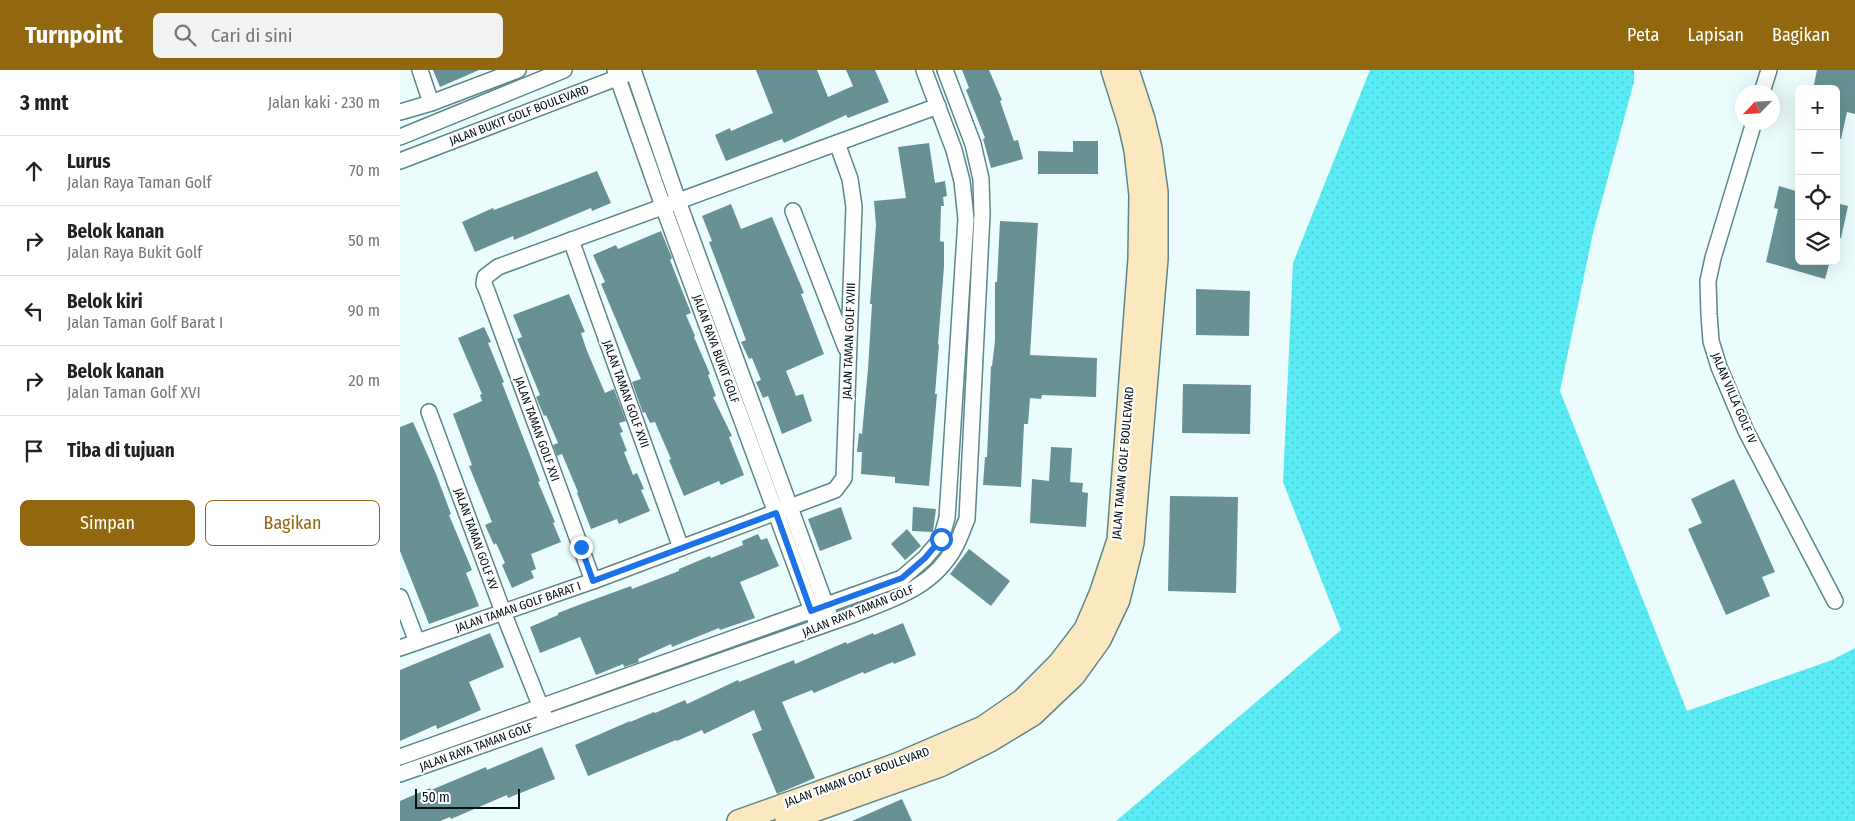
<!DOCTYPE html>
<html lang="id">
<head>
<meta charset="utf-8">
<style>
	body { margin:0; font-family:"Fira Sans Condensed",sans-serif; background:#f2f2f2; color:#222 }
	.controls { position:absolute; right:15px; top:15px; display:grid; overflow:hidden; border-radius:8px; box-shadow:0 5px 20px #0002 }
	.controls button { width:45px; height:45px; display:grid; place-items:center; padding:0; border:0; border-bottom:1px solid #e0e0e0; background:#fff; color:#222; font:25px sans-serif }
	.compass { position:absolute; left:1335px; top:15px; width:45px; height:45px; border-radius:50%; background:#fff; box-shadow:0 5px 20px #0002; rotate:245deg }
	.scale { position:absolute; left:15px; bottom:12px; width:105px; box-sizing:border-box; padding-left:5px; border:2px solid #020f11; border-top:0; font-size:14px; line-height:18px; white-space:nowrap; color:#020f11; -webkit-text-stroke:4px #fff; paint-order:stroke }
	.stop { position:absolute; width:15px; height:15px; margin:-11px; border:4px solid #1a73e8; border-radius:50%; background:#fff }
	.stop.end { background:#1a73e8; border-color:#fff; box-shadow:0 1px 5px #0008 }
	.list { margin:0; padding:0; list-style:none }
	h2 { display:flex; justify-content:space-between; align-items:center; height:65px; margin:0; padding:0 20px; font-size:21px }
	h2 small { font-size:16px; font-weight:400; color:#767676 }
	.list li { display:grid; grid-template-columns:32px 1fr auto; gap:15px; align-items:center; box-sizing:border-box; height:70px; padding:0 20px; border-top:1px solid #e0e0e0 }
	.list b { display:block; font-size:19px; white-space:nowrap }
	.list p { margin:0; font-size:16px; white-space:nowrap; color:#767676 }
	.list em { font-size:16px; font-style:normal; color:#767676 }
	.actions { display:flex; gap:10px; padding:15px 20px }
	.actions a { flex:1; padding:11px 0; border:1px solid #916810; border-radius:8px; text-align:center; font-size:18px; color:#916810 }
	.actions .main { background:#916810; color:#fff }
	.icon { flex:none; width:28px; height:28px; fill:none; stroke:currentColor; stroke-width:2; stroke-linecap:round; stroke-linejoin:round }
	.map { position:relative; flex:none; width:1455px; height:751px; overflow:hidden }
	header { display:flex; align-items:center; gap:30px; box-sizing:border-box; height:70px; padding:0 25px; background:#916810; color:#fff }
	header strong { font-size:24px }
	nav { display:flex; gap:28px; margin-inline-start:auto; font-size:18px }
	.search { width:350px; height:45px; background:#f2f2f2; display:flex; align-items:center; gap:12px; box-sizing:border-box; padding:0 18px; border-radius:8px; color:#767676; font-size:19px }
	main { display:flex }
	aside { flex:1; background:#fff }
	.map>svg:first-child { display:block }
</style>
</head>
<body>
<header>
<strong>Turnpoint</strong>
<div class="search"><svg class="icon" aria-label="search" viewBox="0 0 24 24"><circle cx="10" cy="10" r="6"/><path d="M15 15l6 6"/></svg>Cari di sini</div>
<nav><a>Peta</a><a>Lapisan</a><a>Bagikan</a></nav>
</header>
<main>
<aside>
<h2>3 mnt<small>Jalan kaki · 230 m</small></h2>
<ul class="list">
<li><svg class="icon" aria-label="ahead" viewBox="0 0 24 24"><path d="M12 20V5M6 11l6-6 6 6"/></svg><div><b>Lurus</b><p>Jalan Raya Taman Golf</p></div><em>70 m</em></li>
<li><svg class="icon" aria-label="right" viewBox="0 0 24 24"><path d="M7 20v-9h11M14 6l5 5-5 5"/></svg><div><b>Belok kanan</b><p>Jalan Raya Bukit Golf</p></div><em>50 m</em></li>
<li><svg class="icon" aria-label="left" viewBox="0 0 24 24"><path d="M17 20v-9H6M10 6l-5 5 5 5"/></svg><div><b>Belok kiri</b><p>Jalan Taman Golf Barat I</p></div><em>90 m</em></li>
<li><svg class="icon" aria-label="right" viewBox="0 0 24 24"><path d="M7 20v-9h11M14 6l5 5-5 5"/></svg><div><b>Belok kanan</b><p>Jalan Taman Golf XVI</p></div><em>20 m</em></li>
<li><svg class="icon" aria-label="arrive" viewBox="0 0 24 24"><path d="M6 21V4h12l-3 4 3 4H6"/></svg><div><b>Tiba di tujuan</b></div></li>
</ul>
<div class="actions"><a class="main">Simpan</a><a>Bagikan</a></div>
</aside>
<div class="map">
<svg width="1455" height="751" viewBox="0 0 1455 751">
	<defs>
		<pattern id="grass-dots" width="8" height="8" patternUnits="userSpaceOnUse" patternTransform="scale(1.25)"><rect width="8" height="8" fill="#5aeaf3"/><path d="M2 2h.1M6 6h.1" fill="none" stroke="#4dc8cf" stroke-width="1.8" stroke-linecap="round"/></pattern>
	</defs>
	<rect width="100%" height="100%" fill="#ebfcfd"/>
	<polygon fill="url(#grass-dots)" points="970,0 1234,0 1234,12 1193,163 1160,321 1287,641 1432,590 1455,578 1455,751 716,751 941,560 883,412 893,193"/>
	<g fill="#679194">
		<polygon points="33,0 79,0 40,17"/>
		<polygon points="356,0 417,0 428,27 453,16 446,0 475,0 489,32 448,48 446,45 384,73 382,69 326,91 315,65 330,58 331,61 373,43"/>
		<polygon points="562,0 589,0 602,30 600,31 614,71 618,70 623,89 591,98 583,69 585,68 566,20 569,18"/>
		<polygon points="1417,0 1455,0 1455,44 1447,42 1441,69 1436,68 1436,19 1413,19"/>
		<polygon points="673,71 698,71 698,104 638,104 638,81 673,82"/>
		<polygon points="529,73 535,113 545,111 547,126 543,127 544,136 541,136 540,171 544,172 544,196 538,274 539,275 535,324 537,324 529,416 495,413 495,407 461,404 462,382 457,382 459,363 462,364 468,299 472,234 470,234 476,155 474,131 506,128 498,77"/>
		<polygon points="197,101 211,133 192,141 191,138 114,170 113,166 75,182 62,152 93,138 94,140"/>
		<polygon points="1379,116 1399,122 1399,191 1430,191 1425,209 1366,192 1378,139 1374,138"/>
		<polygon points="1436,133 1448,136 1441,168 1436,168"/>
		<polygon points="331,134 341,159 372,147 404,223 401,224 424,284 386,301 396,326 403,324 412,351 382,364 368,326 363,328 356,312 361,310 352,288 349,289 341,272 346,270 309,172 312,171 302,146"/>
		<polygon points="600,151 638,153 630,285 697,288 696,327 642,325 641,329 630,328 628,354 624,354 621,417 583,415 585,387 587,387 591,296 592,296 595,271 595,212 597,212"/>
		<polygon points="261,161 272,188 270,190 291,243 286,245 295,266 294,267 310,304 308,305 316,326 313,327 332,366 329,367 344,405 321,415 319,411 284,426 269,390 271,389 255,352 250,353 245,342 243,343 232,312 241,309 201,214 205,212 193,185 216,175 218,179"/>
		<polygon points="796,219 850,221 849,266 796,265"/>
		<polygon points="169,224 185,262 181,263 187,281 205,323 214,319 226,351 219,353 223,362 220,363 227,381 224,382 233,405 237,403 244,419 241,420 250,441 219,454 217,449 191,459 177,423 178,422 162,384 157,386 153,375 158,373 146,345 144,346 136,327 140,325 117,269 122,267 113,245"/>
		<polygon points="84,257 91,272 88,273 104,312 102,313 140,411 138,412 155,452 153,453 161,472 131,484 136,499 131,501 134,508 112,518 102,495 105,493 96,473 94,475 85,455 92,452 69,396 72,395 53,344 82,331 80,325 82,324 58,268"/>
		<polygon points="783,314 851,315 850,364 782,363"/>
		<polygon points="13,352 36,404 51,444 49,445 72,500 66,503 79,536 29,554 0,481 0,357"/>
		<polygon points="651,377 672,378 670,412 683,413 682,422 688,423 686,457 630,453 632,409 649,411"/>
		<polygon points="1334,409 1375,502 1362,507 1370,526 1326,545 1288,459 1302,453 1291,429"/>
		<polygon points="770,426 838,427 836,523 768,521"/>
		<polygon points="441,437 452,469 420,481 408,449"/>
		<polygon points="513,437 536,439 533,462 512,461"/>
		<polygon points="507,459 521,476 505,490 491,474"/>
		<polygon points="358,464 361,470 367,468 379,496 340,512 355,548 320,560 319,558 272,577 271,574 238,589 239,592 224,597 223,594 196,605 180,567 140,583 130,557 158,545 158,543 176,536 231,516 232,519 279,501 279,499 310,486 311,488 343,475 342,471"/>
		<polygon points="569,479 610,511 591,536 550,504"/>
		<polygon points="503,553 516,585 494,594 493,592 464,604 463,602 414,623 412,620 382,632 415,708 377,724 352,664 362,660 354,640 304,664 302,660 277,671 276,670 188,706 175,675 230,651 230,652 254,642 255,643 285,630 287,634 338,610 339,612 394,590 395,594 446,572 447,574 473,563 474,565"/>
		<polygon points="90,563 104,597 69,612 81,640 37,659 36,655 0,671 0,600"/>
		<polygon points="142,677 155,709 108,728 107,725 51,749 50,747 40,751 0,751 0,731 30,718 31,720 86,697 87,700"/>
		<polygon points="502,729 512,751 452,751"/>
	</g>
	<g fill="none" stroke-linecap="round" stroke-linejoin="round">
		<defs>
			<g id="street">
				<polyline points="20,0 31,33"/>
				<polyline points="215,0 263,136 415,549"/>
				<polyline points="233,0 278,131 429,544"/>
				<polyline points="1362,22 1369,0"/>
				<polyline points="0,42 31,33 118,0"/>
				<polyline points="1354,52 1313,188 1308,211 1309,244 1311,271 1319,297 1346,361 1435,531"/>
				<polyline points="0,67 164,0"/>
				<polyline points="0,91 227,4"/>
				<polyline points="393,141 446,278"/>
				<polyline points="171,170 281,478"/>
				<polyline points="29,342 103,542 144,645"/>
				<polyline points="193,511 87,221 84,214 85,207 98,197 538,36"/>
				<polyline points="0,527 17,572"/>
				<polyline points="0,578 193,511 435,420 444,408 454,137 450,109 437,73"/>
				<polyline points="0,687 502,508 525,488 541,469 547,448 566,149 562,111 554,80 524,0"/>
				<path d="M0 704 452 545C493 529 533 518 555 477 560 468 563 458 567 449L582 144 581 109 573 74 545 0"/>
			</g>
			<g id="secondary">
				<polyline points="338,751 497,694 583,657 622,630 659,593 685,559 700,524 718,470 739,189 740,125 735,80 729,54 712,0"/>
				<polyline points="386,751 540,696 590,671 633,645 674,606 700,570 719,530 733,473 757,189 757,122 751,78 744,49 728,0"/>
			</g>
		</defs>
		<use href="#street" stroke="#5c8689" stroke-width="18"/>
		<use href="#secondary" stroke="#5c8689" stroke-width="24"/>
		<use href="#street" stroke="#fff" stroke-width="15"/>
		<use href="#secondary" stroke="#fce8bf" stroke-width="21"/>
	</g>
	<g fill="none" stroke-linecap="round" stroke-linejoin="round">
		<polyline stroke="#1a73e8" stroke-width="6" points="181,477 193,511 376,443 411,541 502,508 525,488 541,469"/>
	</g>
	<g text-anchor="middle" stroke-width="4.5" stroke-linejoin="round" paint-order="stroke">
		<g font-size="12" fill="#020f11" stroke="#fff">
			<text transform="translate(119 45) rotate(-21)" y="4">JALAN BUKIT GOLF BOULEVARD</text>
			<text transform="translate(449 271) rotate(-88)" y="4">JALAN TAMAN GOLF XVIII</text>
			<text transform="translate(316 279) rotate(70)" y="4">JALAN RAYA BUKIT GOLF</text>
			<text transform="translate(226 324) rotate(70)" y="4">JALAN TAMAN GOLF XVII</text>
			<text transform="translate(1334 328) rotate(67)" y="4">JALAN VILLA GOLF IV</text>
			<text transform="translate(137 359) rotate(70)" y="4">JALAN TAMAN GOLF XVI</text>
			<text transform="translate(723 393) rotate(-85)" y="4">JALAN TAMAN GOLF BOULEVARD</text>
			<text transform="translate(76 469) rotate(70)" y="4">JALAN TAMAN GOLF XV</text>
			<text transform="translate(118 537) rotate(-19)" y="4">JALAN TAMAN GOLF BARAT I</text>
			<text transform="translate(458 541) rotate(-22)" y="4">JALAN RAYA TAMAN GOLF</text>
			<text transform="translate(76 677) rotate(-20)" y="4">JALAN RAYA TAMAN GOLF</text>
			<text transform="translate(457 707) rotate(-20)" y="4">JALAN TAMAN GOLF BOULEVARD</text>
		</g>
	</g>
</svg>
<div class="controls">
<button>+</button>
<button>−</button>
<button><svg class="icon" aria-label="locate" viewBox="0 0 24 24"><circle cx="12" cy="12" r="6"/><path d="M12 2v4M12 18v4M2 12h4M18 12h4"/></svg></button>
<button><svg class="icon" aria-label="layers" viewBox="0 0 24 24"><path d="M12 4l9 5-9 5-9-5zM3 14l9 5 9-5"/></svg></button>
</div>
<svg class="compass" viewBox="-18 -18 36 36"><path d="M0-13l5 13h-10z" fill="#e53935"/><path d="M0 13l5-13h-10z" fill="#767676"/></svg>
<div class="scale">50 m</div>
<div class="stop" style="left:541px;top:469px"></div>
<div class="stop end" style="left:181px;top:477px"></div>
</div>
</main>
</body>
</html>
